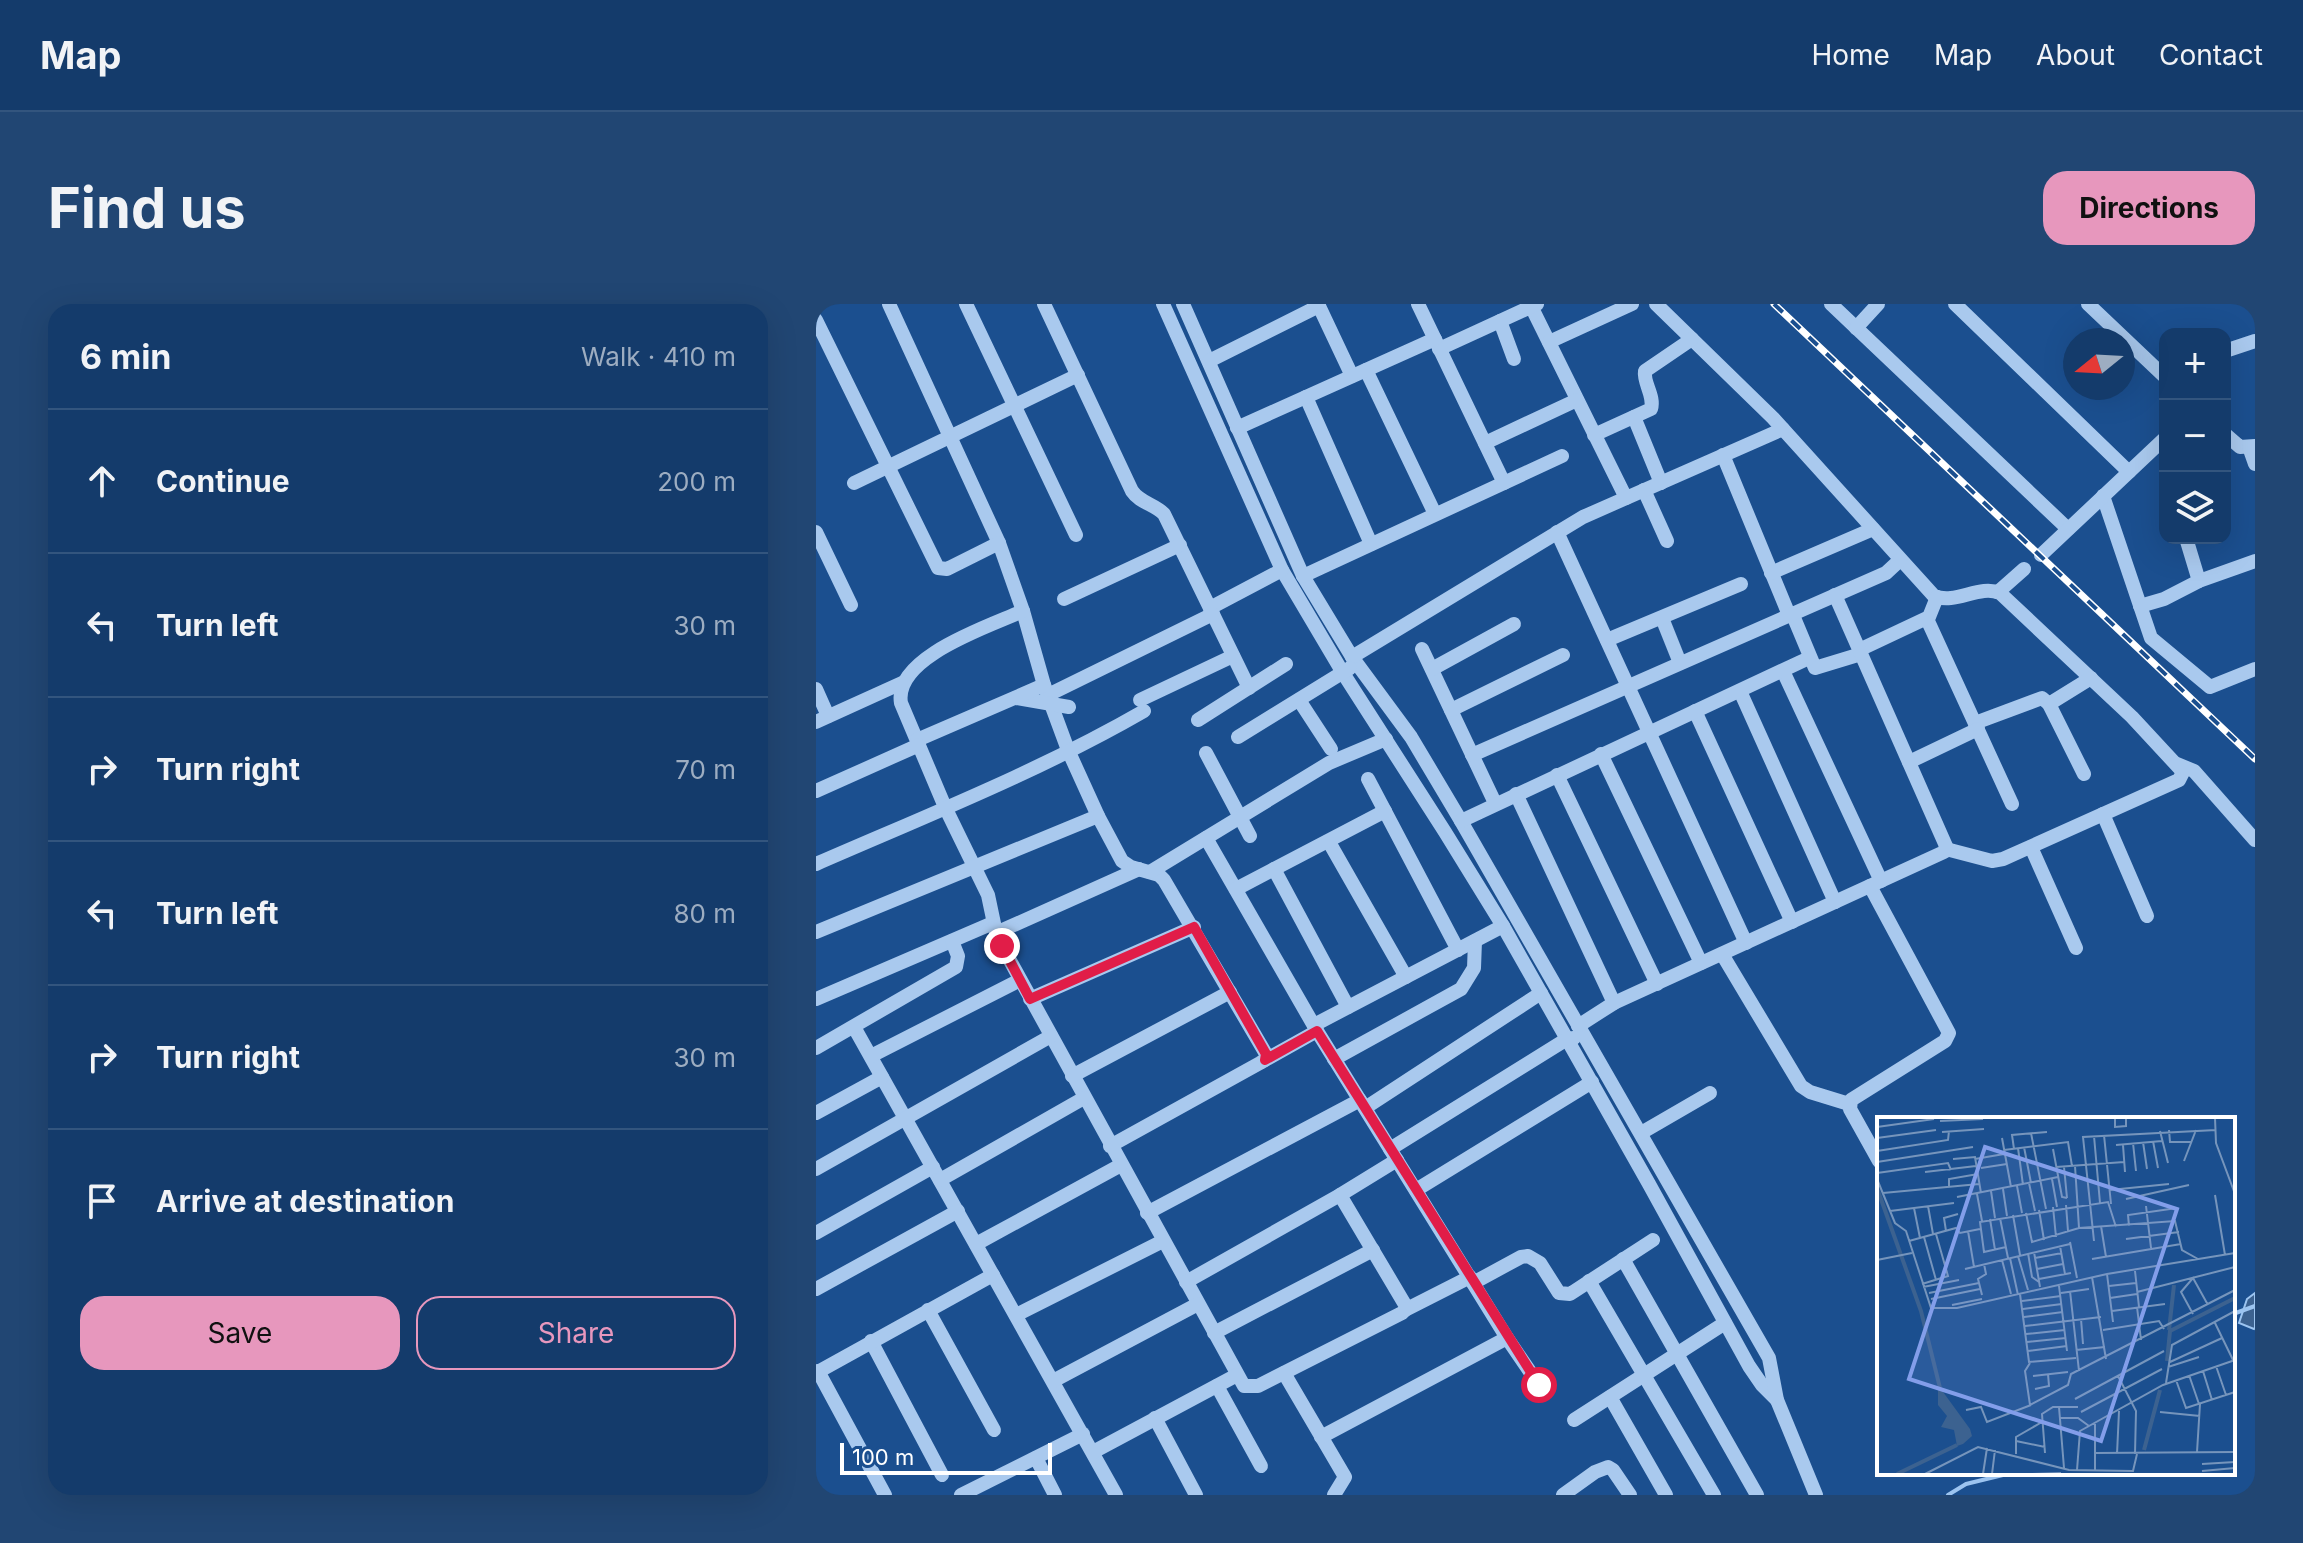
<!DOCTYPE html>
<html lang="en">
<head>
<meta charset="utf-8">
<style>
	body { margin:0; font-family:Inter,sans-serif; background:#214673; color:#f1f3f6 }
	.controls { position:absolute; right:24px; top:24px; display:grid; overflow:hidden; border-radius:16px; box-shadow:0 8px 32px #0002 }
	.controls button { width:72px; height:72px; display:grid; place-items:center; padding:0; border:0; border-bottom:2px solid #33557e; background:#143b6b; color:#f1f3f6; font:40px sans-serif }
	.compass { position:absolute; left:1247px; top:24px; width:72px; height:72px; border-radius:50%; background:#143b6b; box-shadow:0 8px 32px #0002; rotate:252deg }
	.scale { position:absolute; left:24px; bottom:20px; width:212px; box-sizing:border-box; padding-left:8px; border:4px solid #fff; border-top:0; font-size:22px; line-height:28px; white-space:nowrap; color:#fff; -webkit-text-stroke:6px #1b4f8f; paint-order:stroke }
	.stop { position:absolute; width:24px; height:24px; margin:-18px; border:6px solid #e11d48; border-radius:50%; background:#fff }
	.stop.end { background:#e11d48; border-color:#fff; box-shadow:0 2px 8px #0008 }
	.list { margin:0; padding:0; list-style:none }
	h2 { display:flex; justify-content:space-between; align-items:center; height:104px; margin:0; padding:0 32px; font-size:34px }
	h2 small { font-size:26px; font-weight:400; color:#9dadc1 }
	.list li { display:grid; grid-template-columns:52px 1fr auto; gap:24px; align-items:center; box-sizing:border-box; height:144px; padding:0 32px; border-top:2px solid #33557e }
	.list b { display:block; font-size:30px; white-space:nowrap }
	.list em { font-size:26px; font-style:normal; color:#9dadc1 }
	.actions { display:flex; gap:16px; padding:24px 32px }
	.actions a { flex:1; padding:18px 0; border:2px solid #e797bd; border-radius:24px; text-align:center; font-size:28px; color:#e797bd }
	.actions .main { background:#e797bd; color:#111 }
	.icon { flex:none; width:44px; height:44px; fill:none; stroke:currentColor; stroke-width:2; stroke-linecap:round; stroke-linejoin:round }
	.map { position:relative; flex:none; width:1439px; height:1191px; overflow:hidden; border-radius:24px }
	header { display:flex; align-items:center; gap:48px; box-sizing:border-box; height:112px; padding:0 40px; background:#143b6b; border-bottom:2px solid #33557e }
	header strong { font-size:38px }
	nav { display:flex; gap:44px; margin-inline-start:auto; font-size:28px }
	.intro { display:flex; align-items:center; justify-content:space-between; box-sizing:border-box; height:192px; padding:0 48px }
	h1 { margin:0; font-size:56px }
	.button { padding:20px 36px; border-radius:24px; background:#e797bd; color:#111; font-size:28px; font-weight:700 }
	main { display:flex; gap:48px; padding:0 48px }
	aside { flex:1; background:#143b6b; border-radius:24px; box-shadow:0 8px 32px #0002 }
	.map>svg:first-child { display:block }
</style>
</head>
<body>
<header>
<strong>Map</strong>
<nav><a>Home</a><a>Map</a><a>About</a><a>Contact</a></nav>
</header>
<div class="intro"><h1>Find us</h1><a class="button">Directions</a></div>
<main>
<aside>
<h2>6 min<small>Walk · 410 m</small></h2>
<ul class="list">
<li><svg class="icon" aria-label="ahead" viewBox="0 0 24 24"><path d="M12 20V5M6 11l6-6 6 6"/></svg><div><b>Continue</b></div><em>200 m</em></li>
<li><svg class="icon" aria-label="left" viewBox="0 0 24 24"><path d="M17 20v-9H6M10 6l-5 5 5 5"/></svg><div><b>Turn left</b></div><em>30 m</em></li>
<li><svg class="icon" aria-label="right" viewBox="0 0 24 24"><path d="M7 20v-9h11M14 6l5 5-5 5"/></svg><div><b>Turn right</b></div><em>70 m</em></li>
<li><svg class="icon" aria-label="left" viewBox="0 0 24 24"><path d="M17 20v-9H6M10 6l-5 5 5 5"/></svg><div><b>Turn left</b></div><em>80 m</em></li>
<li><svg class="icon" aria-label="right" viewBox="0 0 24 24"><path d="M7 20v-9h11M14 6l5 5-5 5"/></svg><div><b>Turn right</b></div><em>30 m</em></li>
<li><svg class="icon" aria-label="arrive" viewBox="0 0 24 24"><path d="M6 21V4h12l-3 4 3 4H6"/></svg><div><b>Arrive at destination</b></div></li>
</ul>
<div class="actions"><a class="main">Save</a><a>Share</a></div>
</aside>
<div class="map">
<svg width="1439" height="1191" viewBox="0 0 1439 1191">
	<rect width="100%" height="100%" fill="#1b4f8f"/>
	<polygon fill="#3c6290" stroke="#9cc4f0" stroke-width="2" points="1439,989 1439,1024 1438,1025 1423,1019 1431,995"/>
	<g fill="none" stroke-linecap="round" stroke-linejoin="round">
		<g stroke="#9cc4f0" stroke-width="4">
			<polyline points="1417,1010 1439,1002"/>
			<polyline points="1132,1191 1150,1180 1195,1169"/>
		</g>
		<g stroke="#a9c9ee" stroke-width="14">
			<polyline points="73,0 183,239 207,307 228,381 252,446 282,512 306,557 315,563 343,571 348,576 450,750 449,756 444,759 294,842"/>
			<polyline points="150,0 260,231"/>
			<path d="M228 0 316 187C324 199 338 200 348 210L433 384"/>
			<polyline points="347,0 466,266 527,369 629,528 687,622 833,880 933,1062 946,1081 961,1096"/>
			<polyline points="367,0 487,272 536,353 595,433 645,517 953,1054 961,1096 1000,1191"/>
			<polyline points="502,0 536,72"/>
			<polyline points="602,0 688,179"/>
			<polyline points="714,0 810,194"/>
			<path d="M840 0 957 114 1118 292C1140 301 1163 280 1184 289L1316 413 1367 468 1363 476 1187 555 1176 557 1130 545"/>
			<polyline points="1015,0 1252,225"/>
			<polyline points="1139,0 1313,168"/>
			<polyline points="1272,0 1349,73"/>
			<polyline points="0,16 122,264 131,265 183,239"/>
			<polyline points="684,17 698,55"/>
			<polyline points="1040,24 1062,0"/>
			<polyline points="733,38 816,0"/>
			<polyline points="623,45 721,0"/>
			<polyline points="1409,47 1439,37"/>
			<polyline points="393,57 503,2"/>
			<polyline points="550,66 619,210"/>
			<polyline points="490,93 555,240"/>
			<polyline points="818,113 845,179"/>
			<polyline points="421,124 619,35"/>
			<polyline points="1409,130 1424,143 1439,142"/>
			<path d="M778 131 835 105C839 92 827 79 829 67L876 35"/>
			<polyline points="669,139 761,96"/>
			<polyline points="1433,143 1439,160"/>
			<polyline points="907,151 973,311"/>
			<polyline points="38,179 262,71"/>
			<polyline points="828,186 851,237"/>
			<polyline points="1287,192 1335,334 1394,383 1439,365"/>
			<polyline points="0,228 35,301"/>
			<polyline points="741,228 930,639"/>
			<polyline points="1370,234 1383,277"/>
			<polyline points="1225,251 1349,134"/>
			<polyline points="955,269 1057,225"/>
			<polyline points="487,272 746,152"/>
			<polyline points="1182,288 1208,265"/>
			<polyline points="248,295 364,241"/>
			<polyline points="1324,302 1348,295 1383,277 1439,257"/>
			<polyline points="394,304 466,266"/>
			<path d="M207 307C174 322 77 353 85 399L129 503 172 591 180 629 186 642 428 1082H442L586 1009 591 1004 524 891"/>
			<polyline points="976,309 999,364 1045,350"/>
			<polyline points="846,314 864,359"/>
			<polyline points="1111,315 1196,500"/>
			<polyline points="791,336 925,280"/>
			<polyline points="606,345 679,499"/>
			<polyline points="1043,346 1113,313 1121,293"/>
			<polyline points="536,353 767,213 967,125"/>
			<polyline points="616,365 698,320"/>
			<polyline points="967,367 1065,577"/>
			<polyline points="0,385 12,412"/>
			<polyline points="924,387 1019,598"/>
			<polyline points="232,391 397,310"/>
			<polyline points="200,394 253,403"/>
			<polyline points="324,396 417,352"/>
			<polyline points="483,396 515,445"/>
			<polyline points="1233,400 1275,374"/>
			<polyline points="635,406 747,351"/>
			<polyline points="879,407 976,618"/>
			<polyline points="382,416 470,360"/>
			<polyline points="0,418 88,378"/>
			<polyline points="1159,419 1226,394 1233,400 1268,470"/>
			<polyline points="422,433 534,364"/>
			<polyline points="101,436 228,381"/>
			<polyline points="390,449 434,532"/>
			<polyline points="785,450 885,659"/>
			<polyline points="656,451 1070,269 1084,256"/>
			<polyline points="1093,458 1162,425"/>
			<polyline points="1361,460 1378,467 1439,536"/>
			<polyline points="741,471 841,680"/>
			<polyline points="552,475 642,646"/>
			<polyline points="0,487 103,441"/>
			<polyline points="700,490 798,699"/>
			<polyline points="1287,510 1331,612"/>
			<polyline points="645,517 993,354"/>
			<polyline points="390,534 501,727 691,1034 723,1081"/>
			<polyline points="513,538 590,673"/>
			<polyline points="1215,543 1260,644"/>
			<path d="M0 560C110 512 224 467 328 407"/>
			<polyline points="458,565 532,703"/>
			<polyline points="334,568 513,459 570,435"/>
			<polyline points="1054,582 1133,729 1129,737 1035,796 1034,805 1063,857"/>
			<polyline points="420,585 569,507"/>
			<polyline points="0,628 282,512"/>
			<polyline points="180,629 323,565"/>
			<polyline points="906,650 985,782 994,788 1033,800"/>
			<polyline points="0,695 177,619"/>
			<polyline points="214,695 378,623"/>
			<polyline points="498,721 687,622"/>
			<polyline points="762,722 798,699 1128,548 1130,542 1019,291"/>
			<polyline points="38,723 300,1191"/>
			<polyline points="0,744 140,663 142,652 136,637"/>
			<polyline points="55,752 204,676"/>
			<polyline points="518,755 645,685 658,664 659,637"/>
			<polyline points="449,756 501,727"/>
			<polyline points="256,772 414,688"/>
			<polyline points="549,804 725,689"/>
			<polyline points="0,809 66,773"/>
			<polyline points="825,829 894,789"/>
			<polyline points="574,845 751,735 758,734"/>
			<polyline points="0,865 235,732"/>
			<polyline points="124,876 268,794"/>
			<polyline points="600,886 776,778"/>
			<polyline points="331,909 544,796"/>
			<polyline points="0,929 117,863"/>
			<polyline points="160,940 305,861"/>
			<polyline points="807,955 941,1191"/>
			<polyline points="773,977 898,1191"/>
			<polyline points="370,978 524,891 581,856"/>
			<polyline points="657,979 705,953 712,952 724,959 743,989 754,990 837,936"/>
			<polyline points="0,985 142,907"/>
			<polyline points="112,1006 178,1126"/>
			<polyline points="589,1006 654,973"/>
			<polyline points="200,1011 347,937"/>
			<polyline points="398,1029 557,946"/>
			<polyline points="55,1037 126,1171"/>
			<polyline points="2,1067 69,1191"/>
			<polyline points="0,1069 177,971"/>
			<polyline points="468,1069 529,1173 518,1191"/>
			<polyline points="237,1077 382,1000"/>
			<polyline points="401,1082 445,1162"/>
			<polyline points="794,1093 850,1191"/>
			<polyline points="339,1114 380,1191"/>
			<polyline points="758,1116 909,1019"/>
			<polyline points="505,1133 691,1034"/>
			<polyline points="277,1148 421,1071"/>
			<polyline points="220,1154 239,1191"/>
			<polyline points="145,1191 267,1130"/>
			<polyline points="747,1191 779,1168 792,1163 797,1166 814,1191"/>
		</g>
		<defs>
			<polyline id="rail" points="958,0 1439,455"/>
		</defs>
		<use href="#rail" stroke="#fff" stroke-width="7"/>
		<use href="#rail" stroke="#1b4f8f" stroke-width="4" stroke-dasharray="12" stroke-linecap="butt"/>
	</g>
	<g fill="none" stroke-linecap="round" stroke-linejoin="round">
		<polyline stroke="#e11d48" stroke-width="10" points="186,642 214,695 378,623 450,750 449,756 501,727 723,1081"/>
	</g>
	<g transform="translate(1061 813)">
		<rect width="358" height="358" fill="#1b4f8f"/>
		<path d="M61 268 93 312 95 319 86 327 80 329 77 313 64 310 70 299 61 288Z" fill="#3c6290"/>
		<path fill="none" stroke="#3c6290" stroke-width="4" d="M0 71 44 194 63 271M292 213 297 168M290 244 293 214 358 181M267 333 283 273M20 357 80 328"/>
		<path fill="none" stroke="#7695bc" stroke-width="2" d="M238 1V10L249 9V1M338 1 339 26 358 77M63 4 106 2M0 10 57 2M292 13 293 25H315M283 14 291 46M65 15 107 12M154 16 169 92M227 18 234 87M217 19 223 86M0 21 59 13M125 21 134 70M276 24 281 51M266 25 270 52M256 26 259 54M239 28 285 24M246 28 248 55M147 30 154 66M141 31 146 68M137 32 135 18 170 15M176 32 185 80 190 81M127 33 191 25 195 49M0 34 71 23 72 14M76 42 98 40 104 76M98 42 127 37M307 44 319 13M0 45 96 30M198 49 202 111M179 50 247 45M187 50 190 81M104 51 130 47M48 55 99 49M0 56 71 46 74 53M0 62 18 106 29 114 54 191H80L230 157 358 136M175 62 180 90M152 66 158 94M140 69 145 96M72 70V62L101 57M126 72 130 99M233 73 292 67M114 74 118 101M6 76 102 67M100 77 105 104M338 78 348 138M80 80 181 60M249 82 312 68M189 88 191 114M51 89 56 117M269 89 274 131M176 90 179 120M37 91 43 121M162 93 167 123M13 94 77 86M149 96 155 125 202 111 298 104 305 133 321 142M136 98 143 138M123 101 131 141M113 102 118 133M224 109 229 140M252 109 251 98 300 91M69 114 67 101 81 97M91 114 97 150M47 120 59 163M249 122 302 115M32 124 79 111 83 116 103 112M217 124 206 20 339 13M193 125 200 161M183 129 188 157M129 130 107 135 103 105 231 85 239 110M157 135 163 170M151 136 155 160 162 165M141 139 151 173M133 141 141 178M158 141 185 136M215 142 304 127M0 143 35 136M125 143 134 177M88 152 193 127M160 152 186 147M258 154 262 190M230 157 236 205M215 160 229 242M162 162 194 156M45 167 71 159 59 117M182 169 190 234M232 169 259 166M46 170 82 163M193 174 202 254M260 175 358 150M52 176 102 166M184 176 212 172M143 177 152 245 199 241M105 178 101 162 109 157 107 147M233 181 260 177M54 182 103 172M145 184 184 179M75 188 105 182M260 190 264 223M146 192 185 187M235 194 288 187M316 197 304 175 316 161 331 188M147 200 186 195M204 202 206 227M338 206 356 243M148 209 224 200M226 213 282 204 287 212M149 217 188 213M150 225 189 221M199 233 228 230M151 234 190 229M293 245 345 221M153 246 148 254 153 288 191 268 194 257 358 173M339 249 349 278M291 250 322 240M326 254 335 283M312 258 322 287M156 259 191 255M241 259 259 294 258 337M299 263 309 291 358 275M289 266 295 228 358 194M158 272 172 269 171 257M198 282 287 234M182 290 187 351M89 293 104 290 110 305 154 288M204 295 285 252M283 295 323 299M183 301H201L212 309M139 324 168 330M320 335 323 287M168 336 165 297 176 290H201M218 336 358 335M139 337V320L165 305M240 337 242 294M325 347 358 345M200 353 203 314 286 268 358 243M218 353V305M325 354 358 351M48 357 101 330 192 353 256 354 260 337M106 357 110 331M115 357 118 333M154 357 184 356"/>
		<path fill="#839eea" fill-opacity="0.15" stroke="#839eea" stroke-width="4" d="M108 30 300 92 224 324 32 262Z"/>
		<rect width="358" height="358" fill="none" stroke="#fff" stroke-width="4"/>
	</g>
</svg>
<div class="controls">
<button>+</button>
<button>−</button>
<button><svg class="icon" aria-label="layers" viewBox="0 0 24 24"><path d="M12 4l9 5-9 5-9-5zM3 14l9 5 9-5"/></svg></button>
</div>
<svg class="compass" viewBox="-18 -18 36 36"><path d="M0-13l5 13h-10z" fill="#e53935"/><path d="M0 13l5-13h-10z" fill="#9dadc1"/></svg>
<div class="scale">100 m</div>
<div class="stop" style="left:723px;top:1081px"></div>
<div class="stop end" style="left:186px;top:642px"></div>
</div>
</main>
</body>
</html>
